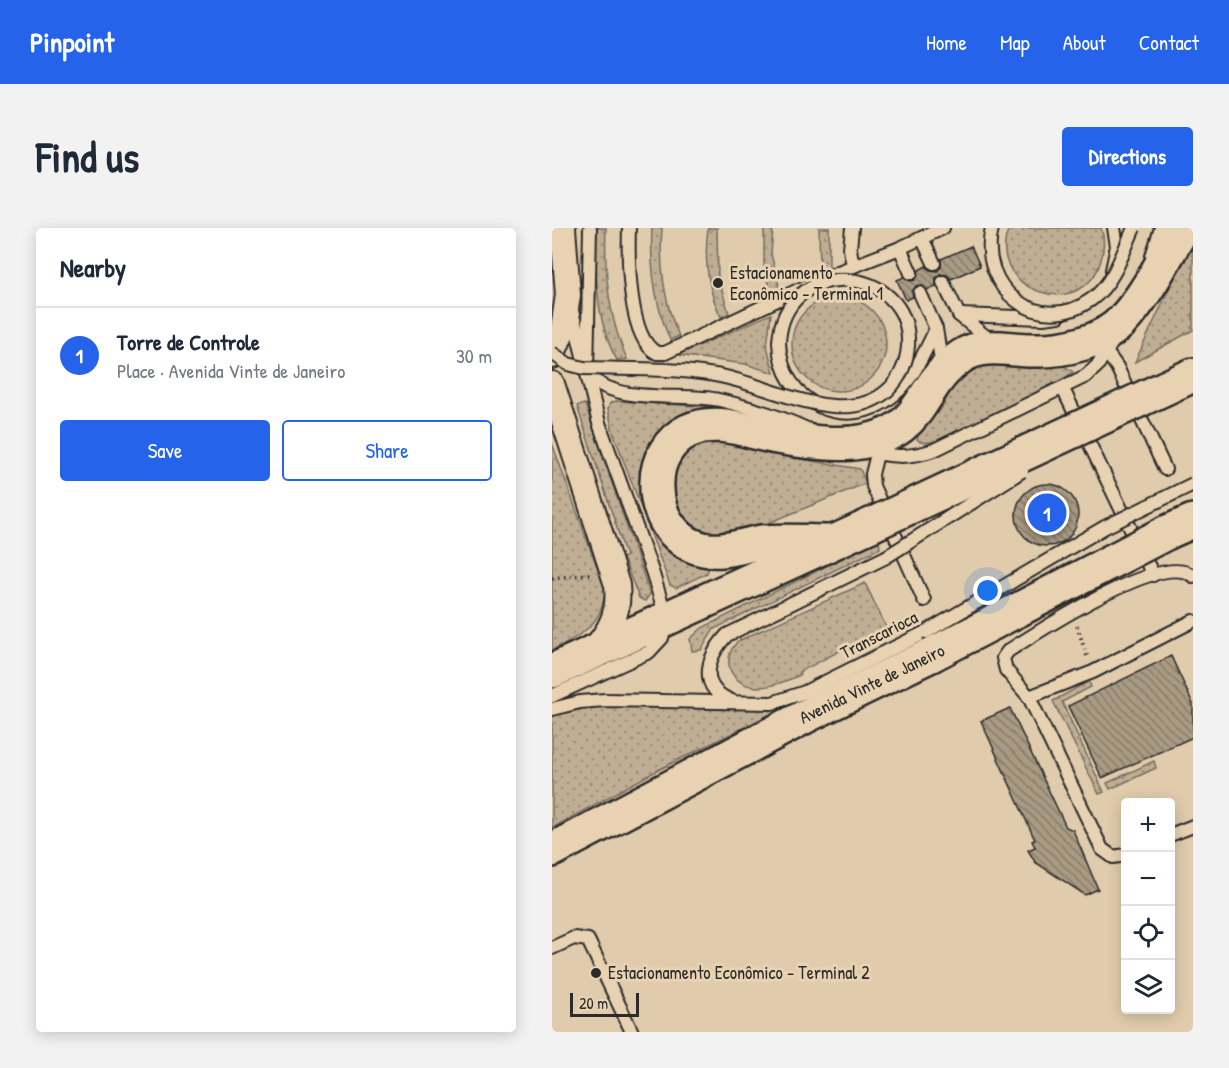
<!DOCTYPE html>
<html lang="en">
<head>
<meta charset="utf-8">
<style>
	body { margin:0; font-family:"Patrick Hand",sans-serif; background:#f2f2f3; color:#1f2937 }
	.controls { position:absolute; right:18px; bottom:18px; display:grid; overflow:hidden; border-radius:6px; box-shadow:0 3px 15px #0003 }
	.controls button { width:54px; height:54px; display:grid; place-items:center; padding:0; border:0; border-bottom:2px solid #e0e1e3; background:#fff; color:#1f2937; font:30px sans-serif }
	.scale { position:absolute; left:18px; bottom:15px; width:69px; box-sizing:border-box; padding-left:6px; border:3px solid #2b2b2b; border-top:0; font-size:16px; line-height:21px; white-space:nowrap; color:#2b2b2b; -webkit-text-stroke:4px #e8d2b1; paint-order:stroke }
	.you { position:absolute; left:436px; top:363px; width:21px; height:21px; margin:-15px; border:4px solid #fff; border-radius:50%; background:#1a73e8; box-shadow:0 0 0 9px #1a73e833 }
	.badge { display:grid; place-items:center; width:39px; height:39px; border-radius:50%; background:#2563eb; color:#fff; font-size:20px; font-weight:700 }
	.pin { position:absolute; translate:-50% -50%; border:3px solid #fff; box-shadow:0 2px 6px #0006 }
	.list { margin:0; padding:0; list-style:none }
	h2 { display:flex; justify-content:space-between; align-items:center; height:78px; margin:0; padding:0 24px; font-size:26px }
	h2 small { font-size:20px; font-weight:400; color:#747a83 }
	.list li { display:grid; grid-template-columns:39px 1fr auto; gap:18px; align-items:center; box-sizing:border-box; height:96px; padding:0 24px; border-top:2px solid #e0e1e3 }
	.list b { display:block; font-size:22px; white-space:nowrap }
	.list p { margin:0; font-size:20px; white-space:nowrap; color:#747a83 }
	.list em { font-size:20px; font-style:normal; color:#747a83 }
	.actions { display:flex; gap:12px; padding:18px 24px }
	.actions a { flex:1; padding:14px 0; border:2px solid #2563eb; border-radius:6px; text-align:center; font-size:21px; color:#2563eb }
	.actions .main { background:#2563eb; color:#fff }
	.icon { flex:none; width:33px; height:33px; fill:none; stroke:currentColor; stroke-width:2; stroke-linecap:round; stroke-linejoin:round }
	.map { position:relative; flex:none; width:641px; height:804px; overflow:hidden; border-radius:6px }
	header { display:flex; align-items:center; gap:36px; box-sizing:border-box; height:84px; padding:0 30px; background:#2563eb; color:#fff }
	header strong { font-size:28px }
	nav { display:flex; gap:33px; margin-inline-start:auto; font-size:21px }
	.intro { display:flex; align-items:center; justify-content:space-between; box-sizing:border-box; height:144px; padding:0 36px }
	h1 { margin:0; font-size:42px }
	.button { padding:15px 27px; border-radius:6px; background:#2563eb; color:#fff; font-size:21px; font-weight:700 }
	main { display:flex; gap:36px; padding:0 36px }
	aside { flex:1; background:#fff; border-radius:6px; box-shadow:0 3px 15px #0003 }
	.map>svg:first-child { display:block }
</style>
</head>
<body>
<header>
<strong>Pinpoint</strong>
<nav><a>Home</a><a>Map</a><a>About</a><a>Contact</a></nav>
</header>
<div class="intro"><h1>Find us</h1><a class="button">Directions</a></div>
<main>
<aside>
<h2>Nearby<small></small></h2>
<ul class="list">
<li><span class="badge">1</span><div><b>Torre de Controle</b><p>Place · Avenida Vinte de Janeiro</p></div><em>30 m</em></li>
</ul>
<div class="actions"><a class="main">Save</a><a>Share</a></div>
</aside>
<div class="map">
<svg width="641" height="804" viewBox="0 0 641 804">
	<defs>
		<pattern id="grass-dots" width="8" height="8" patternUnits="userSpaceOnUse" patternTransform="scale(1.5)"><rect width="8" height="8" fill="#bfae94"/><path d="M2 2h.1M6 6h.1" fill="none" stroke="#9b8e79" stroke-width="1.8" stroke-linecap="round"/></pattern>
		<pattern id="building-back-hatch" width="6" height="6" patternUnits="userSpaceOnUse" patternTransform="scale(1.5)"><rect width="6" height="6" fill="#a89a83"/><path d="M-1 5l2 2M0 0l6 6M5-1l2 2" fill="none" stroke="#897e6b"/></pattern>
	</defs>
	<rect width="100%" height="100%" fill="#e0cbac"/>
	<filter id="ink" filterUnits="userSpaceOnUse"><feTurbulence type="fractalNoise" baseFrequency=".0167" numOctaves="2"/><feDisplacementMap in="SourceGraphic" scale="12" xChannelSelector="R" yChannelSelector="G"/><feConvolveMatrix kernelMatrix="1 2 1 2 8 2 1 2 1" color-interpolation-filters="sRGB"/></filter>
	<g filter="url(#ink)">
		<g fill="url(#grass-dots)" stroke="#756c60" stroke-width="1.5">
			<path d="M45 0H54C52 44 57 91 75 131L65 132C44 96 42 41 45 0Z"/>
			<path d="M100 0H110C107 36 112 75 127 108L118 112C103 77 98 38 100 0Z"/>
			<path d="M156 0H165L166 50 177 85 169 89C156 62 152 30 156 0Z"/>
			<polygon points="212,0 221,0 219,26 228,62 220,66 212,44"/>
			<polygon points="267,0 277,0 277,39 268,41"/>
			<path d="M457 0H549C553 10 552 21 549 32 531 97 431 61 457 0Z"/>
			<polygon points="641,10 641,102 583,134"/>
			<circle cx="287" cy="116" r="47"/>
			<polygon points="219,86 215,118 222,145 193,136 126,127"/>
			<path d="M426 133 511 137 521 144C494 164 399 220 368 214L365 211 367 204 389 181 403 155Z"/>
			<polygon points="64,173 159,179 177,183 98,233 157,339 155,345 124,360 118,357 61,204 56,181 58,175"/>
			<polygon points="33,176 98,366 93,373 87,370 71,330 74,328 25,178"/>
			<path d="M184 211 249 231 308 241 314 255 190 306 151 309 124 289C118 250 114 248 139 216Z"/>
			<path d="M0 215 53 362C51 397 28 408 0 422Z"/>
			<polygon points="327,312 328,320 162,401 149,422 140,423 138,411 150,400"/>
			<path d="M313 355 334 399 247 444 248 447C234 453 221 459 206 459 179 458 167 432 186 413Z"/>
			<polygon points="537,453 539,459 510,474 552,564 547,566 501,473"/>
			<polygon points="73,476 155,481 231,480 106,542 0,600 0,484 22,478"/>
			<polygon points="602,533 604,540 558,561 555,555"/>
		</g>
		<g fill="url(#building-back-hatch)" stroke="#2b2b2b" stroke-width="1.5">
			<polygon points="419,18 428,38 399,51 395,47 388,46 384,50 384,58 375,62 369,57 364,58 360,64 361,69 354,72 345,52 352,49 358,53 363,52 367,42 374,38 378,42 385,43 389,39 389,31"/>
			<circle cx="495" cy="287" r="31"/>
			<polygon points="619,428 641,476 641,509 550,550 516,478"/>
			<polygon points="458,480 514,599 521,602 546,661 533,667 483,634 476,622 483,619 480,613 483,612 429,493"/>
		</g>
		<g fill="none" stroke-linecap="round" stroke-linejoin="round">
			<defs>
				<g id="lane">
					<path d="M77 0C76 29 76 111 105 125H113L276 48 348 20 391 0"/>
					<polyline points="300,0 298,21 301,38"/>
					<polyline points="370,10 382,35"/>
					<polyline points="348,20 359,45"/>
					<polyline points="600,28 609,0"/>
					<polyline points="560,42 565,18 562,0"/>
					<polyline points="391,54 407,87 438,112"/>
					<polyline points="368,65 384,101 390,138"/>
					<polyline points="20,83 31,128"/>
					<polyline points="407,87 491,90 507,88"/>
					<path d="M227 114C228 175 295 207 342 167 362 150 372 125 384 101"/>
					<polyline points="555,125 565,139 613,241"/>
					<path d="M35 145C61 178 130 164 167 172 197 179 227 188 255 201"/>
					<polyline points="511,161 601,347"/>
					<path d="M313 221C337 230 358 230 382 222L534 148 545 138 563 110"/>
					<polyline points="325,226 320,246 321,258 372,372"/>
					<polyline points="0,468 97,424 110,410 115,392 100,343 47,195 35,146 38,0"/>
					<polyline points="477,469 541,444 641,393"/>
					<path d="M182 474C145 461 154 430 175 407L334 329"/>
					<polyline points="0,481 28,474 53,472 220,475 253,464 374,404"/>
					<polyline points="618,607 641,598"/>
					<path d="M574 627 561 629 550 621 477 469 454 442 451 430 456 423C486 404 610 322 641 348"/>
					<polyline points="0,720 22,710 36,712 80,804"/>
				</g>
				<g id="street">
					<polyline points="0,128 11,101 16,67 11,0"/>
					<path d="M0 156 65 357C68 386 58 403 40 424"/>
				</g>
				<g id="secondary">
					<polyline points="613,160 641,147"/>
					<polyline points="616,304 641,293"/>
					<path d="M278 314C256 314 233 312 210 314 197 316 184 321 170 322 130 326 103 292 105 254 105 233 117 212 136 203 166 189 195 204 225 209 248 213 278 217 301 215 377 206 362 160 410 128 432 114 456 122 480 122 510 123 551 115 572 91 596 65 612 30 631 0"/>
					<polyline points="0,443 319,297"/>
					<polyline points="0,622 256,487 379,427"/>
				</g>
			</defs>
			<use href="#lane" stroke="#2b2b2b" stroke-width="16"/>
			<use href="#street" stroke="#2b2b2b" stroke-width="28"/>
			<use href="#secondary" stroke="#2b2b2b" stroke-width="38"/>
			<g stroke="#2b2b2b" stroke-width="4" stroke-dasharray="1.5 4.5" stroke-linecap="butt">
				<polyline points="0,350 38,346"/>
				<polyline points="525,398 535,428"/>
			</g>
			<use href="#lane" stroke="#e8d2b1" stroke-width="12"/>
			<use href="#street" stroke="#e8d2b1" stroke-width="24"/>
			<use href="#secondary" stroke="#e8d2b1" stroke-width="33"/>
			<defs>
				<g id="lane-bridge">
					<path d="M440 0C425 60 487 110 540 71 562 55 571 24 582 0"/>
					<path d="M0 125 16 136 32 140C75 141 120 140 163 147 215 155 291 203 336 162 348 151 355 134 356 118 360 35 232 26 227 114"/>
					<polyline points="334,329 470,243"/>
					<polyline points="374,404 553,299 641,256"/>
				</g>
				<g id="secondary-bridge">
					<polyline points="319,297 613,160"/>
					<polyline points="379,427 616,304"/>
				</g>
			</defs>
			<use href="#lane-bridge" stroke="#2b2b2b" stroke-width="16" stroke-linecap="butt"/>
			<use href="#secondary-bridge" stroke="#2b2b2b" stroke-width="38" stroke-linecap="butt"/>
			<use href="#lane-bridge" stroke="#e8d2b1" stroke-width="12"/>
			<use href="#secondary-bridge" stroke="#e8d2b1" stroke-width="33"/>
		</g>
	</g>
	<g fill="#2b2b2b" stroke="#e8d2b1" stroke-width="2">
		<circle cx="166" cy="55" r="6"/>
		<circle cx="44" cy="745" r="6"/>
	</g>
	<g text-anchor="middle" stroke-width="6" stroke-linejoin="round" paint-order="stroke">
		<g font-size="18" fill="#2b2b2b" stroke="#e8d2b1" text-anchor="start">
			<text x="178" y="51">Estacionamento<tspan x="178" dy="21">Econômico - Terminal 1</tspan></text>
			<text x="56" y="751">Estacionamento Econômico - Terminal 2</text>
		</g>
		<g font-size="18" fill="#2b2b2b" stroke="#e8d2b1">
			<text transform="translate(327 407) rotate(-27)" y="6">Transcarioca</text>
			<text transform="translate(320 456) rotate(-26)" y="6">Avenida Vinte de Janeiro</text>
		</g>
	</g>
</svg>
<div class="controls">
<button>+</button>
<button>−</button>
<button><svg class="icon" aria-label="locate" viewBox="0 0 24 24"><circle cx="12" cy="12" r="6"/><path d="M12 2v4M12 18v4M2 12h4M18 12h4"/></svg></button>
<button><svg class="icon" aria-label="layers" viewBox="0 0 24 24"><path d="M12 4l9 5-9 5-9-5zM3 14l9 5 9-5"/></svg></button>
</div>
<div class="scale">20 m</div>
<div class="you"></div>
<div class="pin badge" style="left:495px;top:285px">1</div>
</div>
</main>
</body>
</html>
